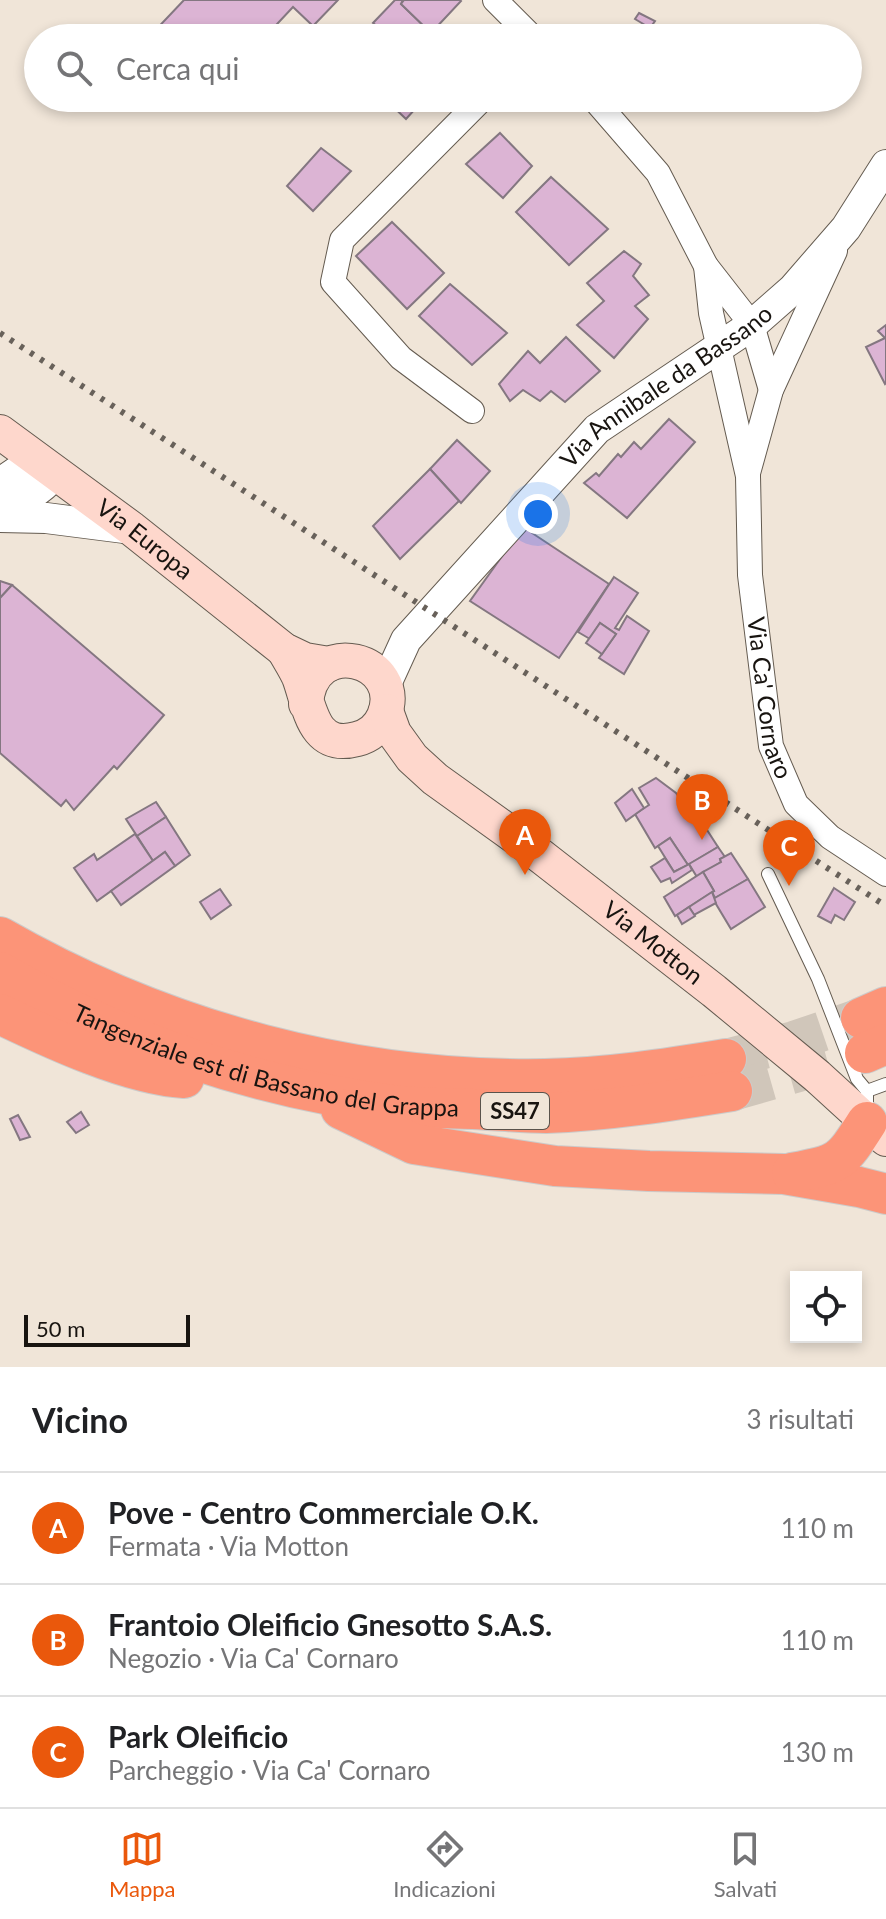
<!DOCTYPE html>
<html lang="it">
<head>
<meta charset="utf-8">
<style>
	body { margin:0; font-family:Lato,sans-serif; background:#f6f6f6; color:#202124 }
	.controls { position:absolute; right:24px; bottom:24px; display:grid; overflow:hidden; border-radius:0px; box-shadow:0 4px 12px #0003 }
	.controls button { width:72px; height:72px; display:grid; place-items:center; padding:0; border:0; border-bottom:2px solid #e0e0e0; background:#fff; color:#202124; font:40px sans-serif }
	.scale { position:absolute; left:24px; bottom:20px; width:166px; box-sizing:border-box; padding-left:8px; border:4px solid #181410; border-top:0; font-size:22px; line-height:28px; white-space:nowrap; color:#181410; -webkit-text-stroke:6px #f0e5d8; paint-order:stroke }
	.you { position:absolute; left:538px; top:514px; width:28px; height:28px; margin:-20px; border:6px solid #fff; border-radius:50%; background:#1a73e8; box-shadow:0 0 0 12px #1a73e833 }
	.badge { display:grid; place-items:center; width:52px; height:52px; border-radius:50%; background:#ea580c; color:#fff; font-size:26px; font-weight:700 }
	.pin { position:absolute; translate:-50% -66px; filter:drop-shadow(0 2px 4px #0008) }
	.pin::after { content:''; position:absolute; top:42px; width:28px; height:24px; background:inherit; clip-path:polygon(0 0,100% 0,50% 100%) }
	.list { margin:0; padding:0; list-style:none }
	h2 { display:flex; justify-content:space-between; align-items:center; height:104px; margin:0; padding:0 32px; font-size:34px }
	h2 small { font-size:26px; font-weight:400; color:#757577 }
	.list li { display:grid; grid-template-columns:52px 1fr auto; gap:24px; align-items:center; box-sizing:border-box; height:112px; padding:0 32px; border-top:2px solid #e0e0e0 }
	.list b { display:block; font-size:30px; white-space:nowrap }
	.list p { margin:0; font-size:26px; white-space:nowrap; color:#757577 }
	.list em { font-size:26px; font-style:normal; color:#757577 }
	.icon { flex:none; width:44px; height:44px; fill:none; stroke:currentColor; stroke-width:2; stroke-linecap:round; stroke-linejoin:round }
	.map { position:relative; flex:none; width:886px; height:1367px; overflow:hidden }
	.search { position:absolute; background:#fff; box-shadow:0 4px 12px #0003; left:24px; right:24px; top:24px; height:88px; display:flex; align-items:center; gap:20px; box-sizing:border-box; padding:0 28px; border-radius:44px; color:#757577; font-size:30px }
	.sheet { height:440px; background:#fff }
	nav { display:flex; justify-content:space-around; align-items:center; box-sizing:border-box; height:112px; border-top:2px solid #e0e0e0; background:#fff; font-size:22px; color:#757577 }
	nav a { display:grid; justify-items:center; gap:4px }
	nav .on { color:#ea580c }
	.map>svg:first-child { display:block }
</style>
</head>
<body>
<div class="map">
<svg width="886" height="1367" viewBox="0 0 886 1367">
	<rect width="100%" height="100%" fill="#f0e5d8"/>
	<g fill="#dcb4d4" stroke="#847781" stroke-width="2">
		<polygon points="184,0 338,0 313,26 293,7 264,38 148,38"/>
		<polygon points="395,0 403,0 401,4 431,33 426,38 367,38 378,27 373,23"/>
		<polygon points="404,0 460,0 461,1 431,33 401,4"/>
		<polygon points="639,13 655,21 650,28 635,19"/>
		<polygon points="848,62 858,69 848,84"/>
		<polygon points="384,98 425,98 406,119"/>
		<polygon points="500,133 532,166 503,198 466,164"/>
		<polygon points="321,148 351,171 313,211 287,186"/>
		<polygon points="551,177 608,229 569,265 516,212"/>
		<polygon points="392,222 444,273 407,309 356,256"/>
		<polygon points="624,251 641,264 633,276 649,295 635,306 648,319 614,358 577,325 604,301 587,283"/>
		<polygon points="450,284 507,333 472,365 419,316"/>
		<polygon points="886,325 886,383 885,384 866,347 885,338 878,331"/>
		<polygon points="566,337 600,371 565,402 551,391 540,401 523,390 510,401 499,384 528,351 540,363"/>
		<polygon points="669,419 695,442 627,518 584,483 596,473 599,476 618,454 621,457 634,442 641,449"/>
		<polygon points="457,440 490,471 461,503 430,469"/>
		<polygon points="430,469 459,501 400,559 373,526"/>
		<polygon points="523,527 609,584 559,658 470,601"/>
		<polygon points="614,577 638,593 615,628 619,630 627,616 649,631 624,674 599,658 616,634 600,623 590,639 578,632"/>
		<polygon points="0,581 12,585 0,598"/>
		<polygon points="12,585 164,715 117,769 114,766 74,810 66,800 61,806 0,753 0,598"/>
		<polygon points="600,623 616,634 602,654 586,643"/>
		<polygon points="656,778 676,793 683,803 687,799 718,847 688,865 670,838 655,848 635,814 649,805 639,788"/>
		<polygon points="632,789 644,808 626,821 615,803"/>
		<polygon points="156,802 166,817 137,836 126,819"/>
		<polygon points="166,817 190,855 175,866 165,852 153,861 137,836"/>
		<polygon points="135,834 153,861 97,901 74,868 94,854 97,860"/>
		<polygon points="670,838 688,865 674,872 658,846"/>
		<polygon points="718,847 725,857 720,859 721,862 697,877 689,864"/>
		<polygon points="165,852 175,866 121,905 111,891"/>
		<polygon points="731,853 748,879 715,898 712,892 714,891 703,872 721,862 720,859"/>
		<polygon points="665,858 674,872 689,864 692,870 672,883 670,878 661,882 651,867"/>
		<polygon points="703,872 714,891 675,916 664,897"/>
		<polygon points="748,879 765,907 731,929 713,899"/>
		<polygon points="834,888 855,902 844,920 835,915 831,923 818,916"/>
		<polygon points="220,889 231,905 211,919 200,902"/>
		<polygon points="712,892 716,903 694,915 689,907"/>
		<polygon points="689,907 695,916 682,924 677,915"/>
		<polygon points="81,1112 89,1125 76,1133 67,1122"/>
		<polygon points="18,1115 30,1137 20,1140 10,1119"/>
	</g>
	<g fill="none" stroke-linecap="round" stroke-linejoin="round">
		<g stroke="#d0c6ba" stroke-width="40" stroke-dasharray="40 20" stroke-linecap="butt">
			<polyline points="726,1059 794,1041 861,1018"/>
			<polyline points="732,1091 865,1053"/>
		</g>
		<defs>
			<g id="service">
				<polyline points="768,874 818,979 857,1079 867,1091 867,1113"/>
				<polyline points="867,1091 886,1084"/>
			</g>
			<g id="minor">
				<polyline points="495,0 533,38"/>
				<polyline points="593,98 658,173 706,266 752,325 771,390"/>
				<path id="s1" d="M706 266 711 313 748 476 750 575 771 746 796 804 830 837 886 874"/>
				<polyline points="472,411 401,358 333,282 342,240 483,98"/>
				<polyline points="748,473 771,390 835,251"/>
			</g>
			<g id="tertiary">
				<polyline points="0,483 37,458"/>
				<path d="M0 506C25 500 39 492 56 473"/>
				<polyline points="0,517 46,518 132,529"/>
				<path id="s2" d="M385 686 406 640 597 429 752 325 793 289 846 228 886 165"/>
			</g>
			<g id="secondary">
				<path id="s3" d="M0 432 132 529 284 650 305 660 329 664"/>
				<path d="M284 650C289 659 295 668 299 677 310 706 312 751 357 739 369 736 379 728 384 716 407 659 311 632 306 704"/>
				<path id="s4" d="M386 711 394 733 412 758 435 779 524 843 714 991 817 1076 886 1139"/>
			</g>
			<g id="trunk">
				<path d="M0 937C166 1032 354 1082 545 1079 606 1078 666 1069 726 1059"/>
				<path id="s5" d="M0 972C121 1043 261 1089 400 1106 424 1108 449 1108 473 1109 497 1110 521 1113 546 1113 608 1111 670 1101 732 1091"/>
				<path d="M0 1014C50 1038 129 1075 184 1078"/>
				<polyline points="861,1018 886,1007"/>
				<polyline points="865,1053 886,1044"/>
				<polyline points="341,1109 414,1144 555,1166 649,1171 784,1174 859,1187 886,1194"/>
				<path d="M792 1173C840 1164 841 1163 867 1122"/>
			</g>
		</defs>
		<use href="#service" stroke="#645b50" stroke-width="14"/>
		<use href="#minor" stroke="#645b50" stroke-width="26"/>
		<use href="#tertiary" stroke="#645b50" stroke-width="32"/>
		<use href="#secondary" stroke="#645b50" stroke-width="36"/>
		<use href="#trunk" stroke="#cccbca" stroke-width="42"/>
		<use href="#service" stroke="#fff" stroke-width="12"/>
		<use href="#minor" stroke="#fff" stroke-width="24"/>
		<use href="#tertiary" stroke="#fff" stroke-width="30"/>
		<use href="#secondary" stroke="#fed7cc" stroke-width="34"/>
		<use href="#trunk" stroke="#fc9478" stroke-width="40"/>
		<polyline stroke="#68615a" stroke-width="6" stroke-dasharray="4 8" stroke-linecap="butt" points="0,333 886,906"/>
	</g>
	<g text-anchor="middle" stroke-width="6" stroke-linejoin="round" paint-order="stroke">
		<rect fill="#f0e5d8" stroke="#59534c" stroke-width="2" x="481" y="1093" width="68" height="36" rx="6"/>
		<g font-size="22" font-weight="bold" fill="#181410">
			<text x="515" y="1119">SS47</text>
		</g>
		<g font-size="24" fill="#181410" stroke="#f0e5d8">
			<text dy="8" stroke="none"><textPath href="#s2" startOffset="416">Via Annibale da Bassano</textPath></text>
			<text dy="8" stroke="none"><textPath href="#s3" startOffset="180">Via Europa</textPath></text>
			<text dy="8" stroke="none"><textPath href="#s1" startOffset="438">Via Ca' Cornaro</textPath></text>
			<text dy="8" stroke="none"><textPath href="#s4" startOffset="358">Via Motton</textPath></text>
			<text dy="8" stroke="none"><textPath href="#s5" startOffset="284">Tangenziale est di Bassano del Grappa</textPath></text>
		</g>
	</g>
</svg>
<div class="controls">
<button><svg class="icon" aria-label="locate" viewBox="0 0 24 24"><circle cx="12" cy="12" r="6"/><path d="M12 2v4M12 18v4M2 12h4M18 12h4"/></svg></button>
</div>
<div class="scale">50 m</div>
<div class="you"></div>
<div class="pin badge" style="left:525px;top:875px">A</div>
<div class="pin badge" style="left:702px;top:840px">B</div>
<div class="pin badge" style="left:789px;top:886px">C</div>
<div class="search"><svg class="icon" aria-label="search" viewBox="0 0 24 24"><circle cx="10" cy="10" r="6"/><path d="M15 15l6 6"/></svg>Cerca qui</div>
</div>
<section class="sheet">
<h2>Vicino<small>3 risultati</small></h2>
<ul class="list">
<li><span class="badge">A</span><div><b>Pove - Centro Commerciale O.K.</b><p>Fermata · Via Motton</p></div><em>110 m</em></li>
<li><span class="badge">B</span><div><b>Frantoio Oleificio Gnesotto S.A.S.</b><p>Negozio · Via Ca' Cornaro</p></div><em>110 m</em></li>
<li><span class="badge">C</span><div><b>Park Oleificio</b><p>Parcheggio · Via Ca' Cornaro</p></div><em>130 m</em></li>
</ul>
</section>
<nav>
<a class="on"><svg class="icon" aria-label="map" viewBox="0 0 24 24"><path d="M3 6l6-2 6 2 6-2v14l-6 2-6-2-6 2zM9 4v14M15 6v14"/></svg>Mappa</a>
<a><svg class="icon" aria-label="directions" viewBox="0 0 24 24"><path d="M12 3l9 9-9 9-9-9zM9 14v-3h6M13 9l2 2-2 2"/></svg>Indicazioni</a>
<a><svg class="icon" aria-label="saved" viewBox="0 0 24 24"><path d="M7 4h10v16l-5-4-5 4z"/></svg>Salvati</a>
</nav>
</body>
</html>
